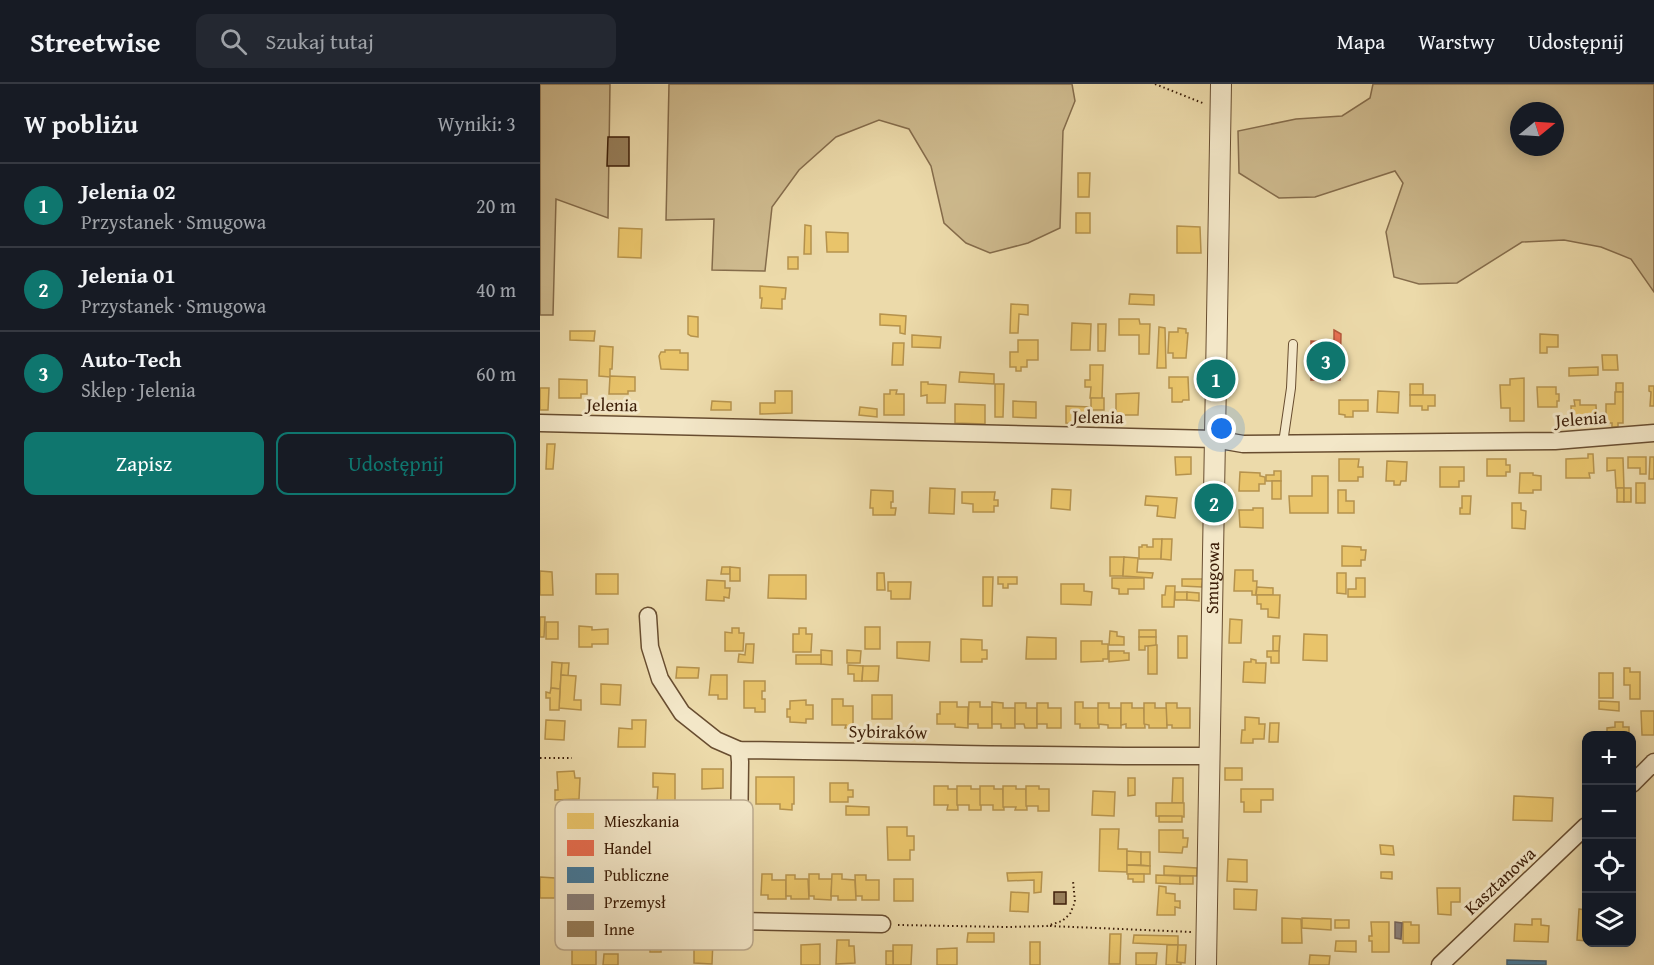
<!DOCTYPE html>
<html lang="pl">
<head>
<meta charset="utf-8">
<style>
	body { margin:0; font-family:"Gentium Book Plus",serif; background:#242831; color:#f1f3f6 }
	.controls { position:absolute; right:18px; bottom:18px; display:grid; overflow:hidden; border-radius:12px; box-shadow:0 3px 15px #0003 }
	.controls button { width:54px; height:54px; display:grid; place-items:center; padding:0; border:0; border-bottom:2px solid #363941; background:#171b24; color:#f1f3f6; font:30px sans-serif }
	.compass { position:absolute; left:970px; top:18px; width:54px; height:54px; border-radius:50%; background:#171b24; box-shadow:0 3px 15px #0003; rotate:72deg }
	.you { position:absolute; left:682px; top:345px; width:21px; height:21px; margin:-15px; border:4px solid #fff; border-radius:50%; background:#1a73e8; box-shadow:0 0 0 9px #1a73e833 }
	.badge { display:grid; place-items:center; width:39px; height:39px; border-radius:50%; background:#0f766e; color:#fff; font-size:20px; font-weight:700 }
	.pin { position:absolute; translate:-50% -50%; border:3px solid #fff; box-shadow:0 2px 6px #0006 }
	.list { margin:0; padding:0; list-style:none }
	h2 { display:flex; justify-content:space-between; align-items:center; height:78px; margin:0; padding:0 24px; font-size:26px }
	h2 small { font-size:20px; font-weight:400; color:#9ea1a6 }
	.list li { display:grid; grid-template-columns:39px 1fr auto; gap:18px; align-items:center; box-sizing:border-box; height:84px; padding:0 24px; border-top:2px solid #363941 }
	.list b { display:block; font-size:22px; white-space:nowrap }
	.list p { margin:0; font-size:20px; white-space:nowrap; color:#9ea1a6 }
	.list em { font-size:20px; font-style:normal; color:#9ea1a6 }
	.actions { display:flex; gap:12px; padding:18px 24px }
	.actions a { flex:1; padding:14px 0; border:2px solid #0f766e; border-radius:12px; text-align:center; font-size:21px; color:#0f766e }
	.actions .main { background:#0f766e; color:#fff }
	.icon { flex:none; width:33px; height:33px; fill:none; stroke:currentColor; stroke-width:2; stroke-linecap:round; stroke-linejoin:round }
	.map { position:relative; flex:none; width:1114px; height:881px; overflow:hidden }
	header { display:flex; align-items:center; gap:36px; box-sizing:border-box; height:84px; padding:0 30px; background:#171b24; border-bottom:2px solid #363941 }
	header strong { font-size:28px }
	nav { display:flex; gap:33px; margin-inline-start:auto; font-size:21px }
	.search { width:420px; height:54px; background:#242831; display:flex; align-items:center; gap:15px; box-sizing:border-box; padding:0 21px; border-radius:12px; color:#9ea1a6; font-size:22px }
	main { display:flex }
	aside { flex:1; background:#171b24 }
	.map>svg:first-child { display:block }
</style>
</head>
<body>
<header>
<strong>Streetwise</strong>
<div class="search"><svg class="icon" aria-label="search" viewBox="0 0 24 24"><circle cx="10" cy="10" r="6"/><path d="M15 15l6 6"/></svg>Szukaj tutaj</div>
<nav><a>Mapa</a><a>Warstwy</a><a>Udostępnij</a></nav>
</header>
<main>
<aside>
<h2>W pobliżu<small>Wyniki: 3</small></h2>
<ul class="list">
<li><span class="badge">1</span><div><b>Jelenia 02</b><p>Przystanek · Smugowa</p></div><em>20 m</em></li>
<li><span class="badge">2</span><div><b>Jelenia 01</b><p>Przystanek · Smugowa</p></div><em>40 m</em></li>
<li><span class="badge">3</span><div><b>Auto-Tech</b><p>Sklep · Jelenia</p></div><em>60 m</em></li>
</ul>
<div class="actions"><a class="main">Zapisz</a><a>Udostępnij</a></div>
</aside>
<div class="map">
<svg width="1114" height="881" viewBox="0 0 1114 881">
	<rect width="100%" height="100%" fill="#ecdaaa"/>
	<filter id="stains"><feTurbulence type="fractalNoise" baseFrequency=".00333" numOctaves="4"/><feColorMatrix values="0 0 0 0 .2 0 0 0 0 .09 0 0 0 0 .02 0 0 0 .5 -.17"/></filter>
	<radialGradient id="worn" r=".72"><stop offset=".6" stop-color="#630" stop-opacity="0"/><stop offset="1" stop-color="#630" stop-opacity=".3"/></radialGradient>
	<g fill="#ceba8e" stroke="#856c4b" stroke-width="1.5" fill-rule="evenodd">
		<polygon points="0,0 70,0 68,134 16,115 13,231 0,231"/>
		<polygon points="129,0 532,0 535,17 523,47 520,144 488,159 450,169 426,159 404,139 391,82 369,45 339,36 296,53 259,86 232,123 225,187 172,186 174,135 126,136"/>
		<path d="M833 0H1114V208L1091 175 1061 163 1024 156 982 158 917 199 879 200 854 193 846 148 863 99 855 87 775 113 739 114 699 89 698 47 756 35 802 32 830 14ZM979 27H1015V63H979Z"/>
	</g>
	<g fill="#e9c46a" stroke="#b5924d" stroke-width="1.5">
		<polygon points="538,89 550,89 549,113 538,113"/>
		<rect x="536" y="129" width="14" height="20"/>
		<polygon points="265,141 271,142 271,170 264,170"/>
		<polygon points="637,142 660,143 661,169 637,169"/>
		<polygon points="79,144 102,145 101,174 78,173"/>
		<polygon points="286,148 308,149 308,168 287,168"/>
		<rect x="248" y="173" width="10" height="12"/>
		<polygon points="220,202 246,204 245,215 242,215 242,225 221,224 222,214 220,214"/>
		<polygon points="590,210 614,211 614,221 589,220"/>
		<polygon points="471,220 488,221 488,231 479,230 478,249 470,249"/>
		<polygon points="340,230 366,232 365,250 360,249 360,242 340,241"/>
		<polygon points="148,232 158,233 158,253 151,252 148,250"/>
		<polygon points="579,235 599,235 600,240 610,240 609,270 599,270 599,251 579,251"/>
		<polygon points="532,239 551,240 550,266 531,266"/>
		<polygon points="558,240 566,240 565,267 558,267"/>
		<polygon points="619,243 625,244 626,284 617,284"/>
		<polygon points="638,244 646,245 646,249 648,249 646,274 633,274 633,269 628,269 629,248 638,248"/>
		<polygon points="30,247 55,247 54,257 30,256"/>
		<polygon points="1000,250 1018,251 1018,263 1007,263 1007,269 1000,269"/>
		<polygon points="372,251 401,253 400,264 372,263"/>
		<polygon points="478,256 498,256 498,276 487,276 487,283 481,283 481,287 476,287 476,283 470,283 470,268 478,268"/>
		<polygon points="353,259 364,259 363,281 352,281"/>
		<polygon points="60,262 73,263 72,285 70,285 70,293 59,292"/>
		<polygon points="125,266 140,266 140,269 148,269 148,286 121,285 119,272 121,268 125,268"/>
		<polygon points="1062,271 1077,271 1078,286 1063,286"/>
		<polygon points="550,281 563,281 562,315 550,314 551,303 545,303 545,296 550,296"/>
		<polygon points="1058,283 1058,291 1029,292 1029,284"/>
		<polygon points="420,288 454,290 454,300 419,298"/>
		<polygon points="70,292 95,293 95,307 88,307 88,310 69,310"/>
		<polygon points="629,293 648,293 649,316 643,316 642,318 632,318 632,304 629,304"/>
		<polygon points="984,294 984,337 970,337 970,324 961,324 960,301 970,301 970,295"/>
		<polygon points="19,295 47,296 47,310 41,310 41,314 19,314"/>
		<polygon points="381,298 388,298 388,300 406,301 405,319 387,319 387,311 381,312"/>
		<rect x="1076" y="299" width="7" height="9"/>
		<polygon points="455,300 464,300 463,333 455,333"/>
		<rect x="870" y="300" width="13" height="11"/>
		<polygon points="1109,302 1114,302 1114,322 1110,322 1111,308 1109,307"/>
		<polygon points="997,303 1016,303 1016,310 1019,310 1019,317 1017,317 1017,323 998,323"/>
		<polygon points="0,304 9,304 8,326 0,326"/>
		<polygon points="350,306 357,306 356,310 364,310 364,331 344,331 344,310 350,310"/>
		<polygon points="235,307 252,307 252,329 220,330 220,319 235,319"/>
		<polygon points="838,307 859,308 858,329 837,328"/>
		<polygon points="1075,308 1083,308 1083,339 1078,339 1078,343 1072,343 1072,339 1066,339 1066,320 1075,320"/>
		<polygon points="599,309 598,331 576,331 576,310"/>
		<polygon points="870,311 895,311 895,322 888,322 888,326 882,326 882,322 870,322"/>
		<rect x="551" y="314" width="13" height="12"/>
		<polygon points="799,316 828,316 828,327 813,327 813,333 805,333 805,331 799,330"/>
		<polygon points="1034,316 1040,316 1040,321 1056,321 1057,341 1032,342 1031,322 1035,322"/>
		<polygon points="172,317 191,318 191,326 171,326"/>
		<polygon points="473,317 496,318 496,334 473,333"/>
		<polygon points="415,320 445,321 445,340 415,339"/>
		<polygon points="526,322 551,323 550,340 526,339"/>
		<polygon points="320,323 337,325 337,333 319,331"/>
		<polygon points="7,360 15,360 13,385 6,385"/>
		<polygon points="1048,370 1053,370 1054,389 1049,389 1050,394 1026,394 1026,375 1048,374"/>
		<polygon points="635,373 651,373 651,390 636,391"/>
		<polygon points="1088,373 1106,373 1106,390 1100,390 1100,384 1088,384"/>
		<polygon points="1110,373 1114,373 1114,395 1109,395"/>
		<polygon points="1067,374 1083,374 1084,404 1076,404 1075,386 1067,387"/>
		<polygon points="799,375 819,375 818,383 823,383 823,393 818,393 818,397 799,397"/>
		<polygon points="947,375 966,375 966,381 970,381 970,388 966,388 966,392 947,392"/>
		<polygon points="847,377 867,378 866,397 861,397 860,401 854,401 854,397 846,397"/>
		<polygon points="900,383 924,383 924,397 919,397 919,403 900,403"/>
		<polygon points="734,387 741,387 741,397 726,397 726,391 734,391"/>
		<polygon points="700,388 720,389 720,392 725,393 725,400 719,400 719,407 699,407"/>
		<polygon points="980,389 993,389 993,391 1001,392 1001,406 993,406 993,409 979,409"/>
		<polygon points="772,392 788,392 788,429 750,429 749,412 772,412"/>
		<rect x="732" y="397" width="9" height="18"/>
		<rect x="1096" y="399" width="9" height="20"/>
		<polygon points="390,404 415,405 414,430 389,429"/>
		<rect x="1077" y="404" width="7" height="14"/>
		<rect x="1084" y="404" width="7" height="14"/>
		<polygon points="512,405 531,406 530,426 511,424"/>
		<polygon points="331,406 353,407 353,418 351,418 351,424 356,424 355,431 333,431 333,424 330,424"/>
		<polygon points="798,406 806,406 806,417 814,417 814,429 798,429"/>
		<polygon points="422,408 455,408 454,416 458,416 458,422 454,422 454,428 433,428 433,420 422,419"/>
		<polygon points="606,412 637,414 635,434 617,432 618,422 605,421"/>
		<polygon points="922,412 931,412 930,430 920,430 920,424 922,424"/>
		<polygon points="972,419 981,419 981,426 986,427 985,445 972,444"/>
		<polygon points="713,424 723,424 723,444 700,443 699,426 713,426"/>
		<polygon points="613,455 622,455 621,475 599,475 599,463 602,463 602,461 607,461 607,463 613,463"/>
		<polygon points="622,455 632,455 631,476 621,475"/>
		<polygon points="802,462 821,463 821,466 826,466 825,476 821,476 821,482 802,482"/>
		<polygon points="570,473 584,473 583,492 570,492"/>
		<polygon points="584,473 598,474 597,488 613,489 612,494 583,492"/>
		<polygon points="182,483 190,483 190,490 181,490"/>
		<polygon points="190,483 200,484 200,497 190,497"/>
		<polygon points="695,486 713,486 713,497 717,497 716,511 712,511 712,507 694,507"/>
		<polygon points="0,487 12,488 13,511 0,511"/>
		<polygon points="337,489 344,489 345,506 337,506"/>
		<polygon points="797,489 806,489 806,510 797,509"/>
		<rect x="56" y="490" width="22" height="20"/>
		<polygon points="229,491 266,491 266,515 228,514"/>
		<polygon points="443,493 453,493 452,522 443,522"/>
		<polygon points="458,493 477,493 477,500 468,500 468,504 463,504 463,500 458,500"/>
		<polygon points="572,494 604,494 604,505 588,505 588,510 579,510 579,505 572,504"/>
		<polygon points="816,494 825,494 825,513 808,513 808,505 816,505"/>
		<polygon points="642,495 663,495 662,503 642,502"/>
		<polygon points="167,496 185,497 185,504 190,504 189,514 184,513 184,517 166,516"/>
		<polygon points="348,498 371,498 370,515 351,515 351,507 348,507"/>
		<polygon points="521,500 544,500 544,507 552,508 551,521 521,520"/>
		<polygon points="626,502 635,502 634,523 622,523 622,511 625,511"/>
		<polygon points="717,503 733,504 733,511 716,511"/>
		<rect x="635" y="508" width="12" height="8"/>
		<polygon points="647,508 659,509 659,517 647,516"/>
		<polygon points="717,511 740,511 739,534 728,533 728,525 721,525 721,520 717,520"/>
		<polygon points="0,533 5,533 4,553 0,553"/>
		<polygon points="690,535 702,536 701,559 689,559"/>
		<rect x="6" y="538" width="12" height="17"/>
		<polygon points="39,542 52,543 52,546 68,545 68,560 52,560 52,563 39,563"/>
		<rect x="325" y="543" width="15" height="22"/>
		<polygon points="192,544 199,544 199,549 204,549 203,567 185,567 185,548 192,549"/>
		<polygon points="259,544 266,544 266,550 272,550 271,568 253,568 253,550 259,550"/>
		<rect x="599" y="546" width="17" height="7"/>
		<polygon points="570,547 577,548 577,552 584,553 584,561 569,561"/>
		<polygon points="764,550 787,551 787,577 763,576"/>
		<rect x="638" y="552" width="9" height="22"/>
		<polygon points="733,552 740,552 739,567 733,567"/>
		<polygon points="487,553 516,554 516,575 486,575"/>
		<polygon points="599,553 616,553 616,562 605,562 605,566 599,566"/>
		<polygon points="421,555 442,556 442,566 447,566 447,575 442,575 442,578 421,578"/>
		<polygon points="541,557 562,557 562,560 568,560 568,575 563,575 563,577 541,578"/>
		<polygon points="357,558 390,558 389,577 357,574"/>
		<polygon points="206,560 214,560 213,579 198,578 199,570 205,571"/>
		<polygon points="616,561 617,561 617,590 608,590 608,562"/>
		<polygon points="281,566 292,567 292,581 281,580"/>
		<polygon points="307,566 321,567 320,579 307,579"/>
		<polygon points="569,567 584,567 584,569 589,569 589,576 569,578"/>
		<polygon points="727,567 739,567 739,579 731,579 731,573 727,573"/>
		<rect x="256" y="571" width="25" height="9"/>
		<polygon points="711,575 716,576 716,579 726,579 725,599 703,598 704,578 711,578"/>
		<polygon points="12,578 22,579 20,605 11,604"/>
		<polygon points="22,579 29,579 28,592 21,591"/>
		<polygon points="308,581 323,582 322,597 314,597 314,590 308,590"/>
		<polygon points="323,582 339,582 338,597 322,597"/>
		<polygon points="137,583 159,584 158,594 136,594"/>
		<polygon points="1084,584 1090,584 1090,588 1100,588 1100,615 1090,615 1090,601 1084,601"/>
		<rect x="1059" y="589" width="14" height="25"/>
		<polygon points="21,591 36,592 34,616 41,616 41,626 19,624"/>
		<polygon points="171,591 187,591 187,615 178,615 178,611 169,611"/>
		<polygon points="204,597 225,597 225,607 222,607 222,615 225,615 225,628 215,628 215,624 204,624"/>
		<polygon points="61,600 81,601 80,621 61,620"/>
		<polygon points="11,604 20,605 19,626 10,626 10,614 6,614 6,608 10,609"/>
		<rect x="332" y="611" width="20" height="24"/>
		<polygon points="292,615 303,615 303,622 313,622 313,644 305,644 306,641 292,641"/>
		<polygon points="266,616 266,621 273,621 273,635 266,635 266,639 250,638 250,633 247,633 247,625 250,625 250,617"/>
		<polygon points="1059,617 1079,618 1079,627 1059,625"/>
		<polygon points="400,618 417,618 417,623 428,623 428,644 415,643 415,640 397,640 397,630 400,630"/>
		<polygon points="429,618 440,618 440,623 452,623 452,644 438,644 438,640 428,640"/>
		<polygon points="452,618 463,619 463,624 475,624 475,644 461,644 461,640 452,640"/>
		<polygon points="535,618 543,618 543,624 559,624 559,644 540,644 540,640 535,640"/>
		<polygon points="475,619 486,619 486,624 497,624 497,644 485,644 484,640 475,640"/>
		<polygon points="497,619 508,619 508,624 521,624 521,644 507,644 507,640 497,640"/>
		<polygon points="558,619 569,619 569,624 581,624 581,644 568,644 568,641 558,640"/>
		<polygon points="581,619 592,619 592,624 604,624 605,644 586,644 586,640 581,641"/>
		<polygon points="604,619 615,619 615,624 627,624 627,644 609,644 609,641 604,640"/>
		<polygon points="626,619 637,619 637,624 650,624 650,644 632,644 632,641 627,641"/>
		<polygon points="1101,627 1114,627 1114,651 1102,651"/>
		<polygon points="705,633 719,634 719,640 725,640 724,655 713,655 713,659 701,659 702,646 705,646"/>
		<polygon points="6,636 25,637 24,656 5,655"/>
		<polygon points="92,636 106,636 105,663 78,663 79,644 92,645"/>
		<polygon points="1075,638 1083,638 1083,643 1089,643 1089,652 1067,652 1067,644 1075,643"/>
		<polygon points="730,639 739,639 738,658 729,658"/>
		<rect x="685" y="684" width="17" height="12"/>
		<polygon points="162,685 183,685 183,704 162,705"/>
		<polygon points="34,687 35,694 40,694 39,715 15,716 15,706 18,706 17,688"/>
		<polygon points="113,689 135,690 135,719 117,718 118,703 113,703"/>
		<polygon points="216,693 254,693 254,720 252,720 252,726 240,725 240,720 216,720"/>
		<polygon points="588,694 595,694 595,711 588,712"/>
		<polygon points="633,694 643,694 643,719 632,719"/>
		<polygon points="290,699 308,699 308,706 313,706 313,713 308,713 308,718 290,718"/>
		<polygon points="394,702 408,702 408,705 417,705 418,726 407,726 408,721 394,721"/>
		<polygon points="417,702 431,702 431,705 441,705 441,726 429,726 429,721 417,721"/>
		<polygon points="440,702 454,702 454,705 463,705 464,726 453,726 453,721 440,721"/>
		<polygon points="463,702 476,702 476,705 486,705 487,726 475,726 476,723 463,723"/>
		<polygon points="486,702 499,702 499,705 509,705 509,727 498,727 498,722 486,722"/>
		<polygon points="701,705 733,705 733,716 721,716 721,728 704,728 704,718 701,718"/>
		<polygon points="553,707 575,708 574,732 552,731"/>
		<polygon points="974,712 1013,714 1012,737 973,736"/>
		<polygon points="616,719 644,719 644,733 616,732"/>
		<polygon points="306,722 329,723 329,731 306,731"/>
		<rect x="619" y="732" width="23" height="6"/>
		<polygon points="347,743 367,743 367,752 374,752 374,766 370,766 370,776 348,776"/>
		<polygon points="560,745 579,745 578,765 587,765 587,788 559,787"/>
		<polygon points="619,746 643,746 643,754 648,754 647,763 643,763 642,769 619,768"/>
		<polygon points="840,761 853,762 854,771 841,770"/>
		<polygon points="587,767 601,768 601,781 587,781"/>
		<polygon points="601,768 610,768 610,782 601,781"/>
		<polygon points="688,775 707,776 707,798 687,797"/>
		<polygon points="587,781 610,782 610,790 587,790"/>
		<polygon points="624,782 657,784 657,792 624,791"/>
		<polygon points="502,788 501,808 494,809 494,796 468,797 467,789"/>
		<polygon points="841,788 852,788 852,795 841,794"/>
		<polygon points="222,790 232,790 232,796 246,796 246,815 228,815 228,811 221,811"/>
		<polygon points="269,790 279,790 279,795 292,795 291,816 274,815 274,812 269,812"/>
		<polygon points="292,790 302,790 302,795 315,796 316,816 298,816 298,812 291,812"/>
		<polygon points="588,790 604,790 604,798 593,798 593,795 588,795"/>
		<polygon points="246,791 255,791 255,795 268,795 269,815 251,815 251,812 246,812"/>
		<polygon points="315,791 326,791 326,796 339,796 339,816 322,816 322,812 316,812"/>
		<polygon points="616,791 640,792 640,800 616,799"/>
		<rect x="640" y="792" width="13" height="8"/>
		<polygon points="0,793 15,794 15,814 0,814"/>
		<rect x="354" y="795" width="19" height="22"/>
		<polygon points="619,802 626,803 626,809 635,810 635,817 640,817 640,824 635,823 635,831 617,831"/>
		<polygon points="897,804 920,804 920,818 911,818 911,831 898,830"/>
		<polygon points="694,805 717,806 716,826 694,825"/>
		<polygon points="471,808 489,809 488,828 470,827"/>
		<polygon points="1039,825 1046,826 1046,857 1037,856"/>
		<polygon points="742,834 761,835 762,859 742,859"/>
		<polygon points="762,834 791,835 791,846 762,844"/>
		<polygon points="992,835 1001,835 1001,841 1009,842 1008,858 974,857 975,840 992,841"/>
		<rect x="795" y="836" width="14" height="8"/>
		<polygon points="831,838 849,838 849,868 832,868 832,857 829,857 829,852 832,852"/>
		<polygon points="863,838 871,838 871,841 879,841 879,859 863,859"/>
		<polygon points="428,849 454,849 454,858 427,858"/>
		<rect x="110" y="850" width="11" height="18"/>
		<polygon points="570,850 581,850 580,880 569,880"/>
		<polygon points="594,851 638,852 638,861 593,859"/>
		<polygon points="154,855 173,855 172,880 154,879"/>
		<polygon points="297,856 309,856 309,862 314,862 315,879 296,880"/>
		<polygon points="796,857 816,857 816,868 795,867"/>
		<rect x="490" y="858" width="10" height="23"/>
		<polygon points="56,859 56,881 32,881 32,860"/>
		<polygon points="280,860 280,881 261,881 261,861"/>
		<polygon points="353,861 372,861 371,881 353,881"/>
		<polygon points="627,861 638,861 637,878 641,879 641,881 626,881"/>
		<polygon points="638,861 646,861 645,879 637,878"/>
		<polygon points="417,864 417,881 397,881 397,865"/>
		<rect x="346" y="867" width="7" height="14"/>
		<polygon points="596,869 617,869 616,881 596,881"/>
		<polygon points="64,870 78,870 78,881 63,881"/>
		<polygon points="770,871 790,872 789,881 769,881"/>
	</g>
	<polygon fill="#e76f51" stroke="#b4573b" stroke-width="1.5" points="794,246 801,250 800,296 771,296 771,257 794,258"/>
	<polygon fill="#457b9d" stroke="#425f70" stroke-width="1.5" points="967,876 1006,877 1006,881 967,881"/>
	<polygon fill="#8a817c" stroke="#736359" stroke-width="1.5" points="855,838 862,839 861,855 855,854"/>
	<g fill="#98805c" stroke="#3c1e08" stroke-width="1.5">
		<polygon points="68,53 89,53 89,82 67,82"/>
		<rect x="514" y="808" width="12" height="12"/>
	</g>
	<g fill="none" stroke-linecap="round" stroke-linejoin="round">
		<defs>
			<polyline id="service" points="743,359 751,304 753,260"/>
			<g id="minor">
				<polyline points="0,339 674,355 703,360 1015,357 1114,349"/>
				<path d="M108 532 110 563 120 595 142 629 176 656 199 666C356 668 513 673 670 672"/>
				<polyline points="199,666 200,678 198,837 342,840"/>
				<polyline points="1092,700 1114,678"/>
				<polyline points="900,881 1046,742"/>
			</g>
			<g id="tertiary">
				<path id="s1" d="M666 881 681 0"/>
			</g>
		</defs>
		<use href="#service" stroke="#684d30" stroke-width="10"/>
		<use href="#minor" stroke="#684d30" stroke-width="19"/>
		<use href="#tertiary" stroke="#684d30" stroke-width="22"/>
		<g stroke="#3c1e08" stroke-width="2" stroke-dasharray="1.5 3" stroke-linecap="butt">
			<polyline points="615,0 665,20"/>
			<polyline points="0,674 32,674"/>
			<polyline points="358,841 468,843 507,842 522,837 530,830 535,818 533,797"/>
			<polyline points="510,842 651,848"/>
		</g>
		<use href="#service" stroke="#f3e7c8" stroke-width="8"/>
		<use href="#minor" stroke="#f3e7c8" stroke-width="16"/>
		<use href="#tertiary" stroke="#f3e7c8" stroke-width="20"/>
	</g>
	<g text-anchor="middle" stroke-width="6" stroke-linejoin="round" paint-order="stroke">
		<g font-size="18" fill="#3c1e08" stroke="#f3e7c8">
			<text transform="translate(72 321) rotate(1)" y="6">Jelenia</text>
			<text transform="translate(558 333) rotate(1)" y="6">Jelenia</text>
			<text transform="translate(1041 335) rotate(-4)" y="6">Jelenia</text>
			<text dy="6" stroke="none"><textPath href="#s1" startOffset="387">Smugowa</textPath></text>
			<text transform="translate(348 648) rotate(1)" y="6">Sybiraków</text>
			<text transform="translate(960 797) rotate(-43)" y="6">Kasztanowa</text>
		</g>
	</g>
	<rect x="15" y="716" width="198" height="150" rx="9" fill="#f3e7c8" stroke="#bcab8e" stroke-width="1.5"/>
	<rect x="27" y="729" width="27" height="16" fill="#e9c46a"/>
	<rect x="27" y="756" width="27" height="16" fill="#e76f51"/>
	<rect x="27" y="783" width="27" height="16" fill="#457b9d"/>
	<rect x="27" y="810" width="27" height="16" fill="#8a817c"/>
	<rect x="27" y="837" width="27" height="16" fill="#98805c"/>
	<g font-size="16" fill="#3c1e08">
		<text x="64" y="743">Mieszkania</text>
		<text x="64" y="770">Handel</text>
		<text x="64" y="797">Publiczne</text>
		<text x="64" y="824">Przemysł</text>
		<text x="64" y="851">Inne</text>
	</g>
	<rect width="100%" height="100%" filter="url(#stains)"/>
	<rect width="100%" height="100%" fill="url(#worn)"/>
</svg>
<div class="controls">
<button>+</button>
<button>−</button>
<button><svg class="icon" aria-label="locate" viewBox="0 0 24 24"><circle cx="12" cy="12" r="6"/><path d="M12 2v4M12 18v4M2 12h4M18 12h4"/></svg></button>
<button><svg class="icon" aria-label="layers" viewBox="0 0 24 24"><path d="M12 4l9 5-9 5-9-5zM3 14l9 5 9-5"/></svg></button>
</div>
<svg class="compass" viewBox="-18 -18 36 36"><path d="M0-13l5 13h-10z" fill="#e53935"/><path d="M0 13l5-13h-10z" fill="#9ea1a6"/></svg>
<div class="you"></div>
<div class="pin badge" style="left:676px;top:295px">1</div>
<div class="pin badge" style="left:674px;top:419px">2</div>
<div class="pin badge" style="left:786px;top:277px">3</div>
</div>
</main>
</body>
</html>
